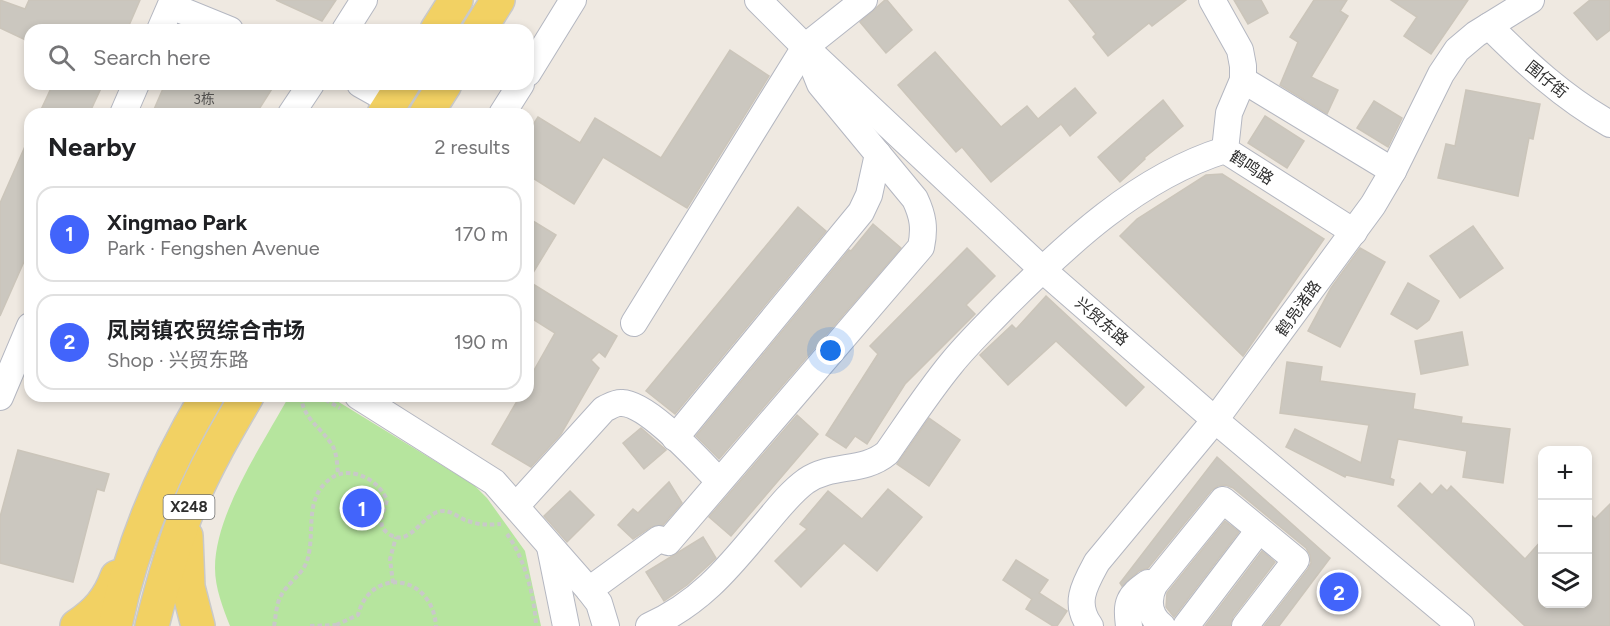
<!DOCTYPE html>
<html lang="en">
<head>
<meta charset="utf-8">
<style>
	body { margin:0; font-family:Figtree,"Noto Sans SC",sans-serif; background:#f6f6f6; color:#202124 }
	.controls { position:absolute; right:18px; bottom:18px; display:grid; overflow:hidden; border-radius:12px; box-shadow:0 3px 9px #0003 }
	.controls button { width:54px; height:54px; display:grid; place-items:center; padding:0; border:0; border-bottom:2px solid #e0e0e0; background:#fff; color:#202124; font:30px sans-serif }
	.you { position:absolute; left:831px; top:351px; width:21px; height:21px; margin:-15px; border:4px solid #fff; border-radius:50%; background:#1a73e8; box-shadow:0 0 0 9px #1a73e833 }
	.badge { display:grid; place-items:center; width:39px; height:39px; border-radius:50%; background:#4264fb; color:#fff; font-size:20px; font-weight:700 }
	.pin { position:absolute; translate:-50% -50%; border:3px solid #fff; box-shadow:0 2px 6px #0006 }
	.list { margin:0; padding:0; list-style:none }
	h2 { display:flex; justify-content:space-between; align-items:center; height:78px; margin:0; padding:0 24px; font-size:26px }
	h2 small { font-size:20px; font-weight:400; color:#757577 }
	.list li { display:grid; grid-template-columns:39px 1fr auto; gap:18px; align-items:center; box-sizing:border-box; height:96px; margin:0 12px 12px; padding:0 12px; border:2px solid #e0e0e0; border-radius:18px }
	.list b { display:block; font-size:22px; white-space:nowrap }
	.list p { margin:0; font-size:20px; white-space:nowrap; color:#757577 }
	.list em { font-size:20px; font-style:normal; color:#757577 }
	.icon { flex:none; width:33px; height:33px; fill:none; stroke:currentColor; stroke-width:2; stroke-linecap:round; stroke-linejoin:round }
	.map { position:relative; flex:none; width:1610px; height:626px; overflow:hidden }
	.search { position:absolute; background:#fff; box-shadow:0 3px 9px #0003; left:24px; top:24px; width:510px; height:66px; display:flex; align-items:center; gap:15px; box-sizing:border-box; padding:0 21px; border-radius:18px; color:#757577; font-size:22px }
	.panel { position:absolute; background:#fff; box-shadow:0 3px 9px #0003; left:24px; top:108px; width:510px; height:294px; border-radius:18px }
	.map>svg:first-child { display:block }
</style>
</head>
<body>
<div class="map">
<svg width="1610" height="626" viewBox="0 0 1610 626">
	<rect width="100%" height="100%" fill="#efe9e1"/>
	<path fill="#b6e59e" d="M289 396H329L474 485 487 498 525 551 541 626H230C223 608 215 588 215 568 215 513 263 444 289 396Z"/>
	<g fill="#cbc7bf" stroke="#cbc5ba" stroke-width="1.5">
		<polygon points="0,0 25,9 29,0 140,0 127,30 30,30 30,42 0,28"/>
		<polygon points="276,0 336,0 322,21"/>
		<polygon points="885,0 887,0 912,30 886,53 860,22"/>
		<polygon points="1069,0 1186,0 1152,26 1149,23 1108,56 1093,37 1096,34"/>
		<polygon points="1234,0 1261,0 1268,13 1248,24"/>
		<polygon points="1314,0 1347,0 1340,11 1348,16 1311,77 1338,90 1327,114 1280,85 1298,42 1290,37"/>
		<polygon points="1391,0 1468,0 1431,54 1404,36 1417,17"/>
		<polygon points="1590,0 1610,0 1610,30 1597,40 1574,13"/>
		<polygon points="730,50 769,76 687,208 603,157 574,204 528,175 528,132 538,117 580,143 595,118 661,158"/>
		<polygon points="935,52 1001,127 1027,106 1038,119 1075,88 1096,113 1070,136 1061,124 991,182 962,147 956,152 898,85"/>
		<polygon points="53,84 103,84 89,114 39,114"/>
		<polygon points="165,84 275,84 256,114 152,114"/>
		<polygon points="1466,90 1540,104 1533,139 1529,138 1518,196 1438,178 1446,144 1455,146"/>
		<polygon points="1163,100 1183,126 1144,158 1145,159 1120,182 1098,157"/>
		<polygon points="1374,101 1402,118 1388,147 1357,128"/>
		<polygon points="1265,116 1304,141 1287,168 1248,143"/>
		<polygon points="30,135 30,248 0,316 0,203"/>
		<polygon points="1222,174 1324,239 1243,356 1120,236 1137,219 1206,175"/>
		<polygon points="798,207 826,231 675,414 646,391"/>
		<polygon points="528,218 556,235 528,281"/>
		<polygon points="873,224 901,248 719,459 696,436 849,250 851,251"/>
		<polygon points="1473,226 1503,268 1460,298 1430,256"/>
		<polygon points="967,248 995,276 966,305 975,314 905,384 867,444 855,436 846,448 826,435 878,354 870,346"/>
		<polygon points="1360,248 1385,262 1340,347 1308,331 1331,288"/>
		<polygon points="528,281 617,336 605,357 599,352 591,360 599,368 561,434 531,467 492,444 520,396 528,396 528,381 555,333 528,316"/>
		<polygon points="1408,283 1439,301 1429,320 1417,329 1391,314"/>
		<polygon points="1046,296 1144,387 1126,406 1056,341 1008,385 980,355 1012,325 1016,329"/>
		<polygon points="1462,332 1468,365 1421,374 1415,341"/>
		<polygon points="1287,362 1322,367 1320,381 1415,394 1413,409 1462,417 1461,423 1510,429 1503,483 1463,477 1467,451 1398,439 1390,478 1394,480 1393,485 1346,475 1345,477 1286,447 1295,429 1361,463 1369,425 1280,413"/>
		<polygon points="797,415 818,434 731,536 709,517"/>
		<polygon points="929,418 960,440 929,486 897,464"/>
		<polygon points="641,428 666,450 644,469 623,443"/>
		<polygon points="18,450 109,474 104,491 97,489 73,582 0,563 0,517"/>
		<polygon points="1217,457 1330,558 1279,626 1264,626 1308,569 1311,563 1310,555 1306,548 1233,488 1226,485 1218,486 1211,491 1148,568 1139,571 1122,586 1120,583"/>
		<polygon points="669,482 682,503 663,525 651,527 633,539 618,525 633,509 638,513"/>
		<polygon points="1420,483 1432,495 1441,485 1447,491 1451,486 1525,559 1542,540 1542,603 1587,603 1587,511 1595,519 1610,504 1610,626 1525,626 1398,506"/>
		<polygon points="888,489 922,517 877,571 844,543 801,587 775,561 807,529 800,524 828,491 862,519"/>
		<polygon points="570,491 594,515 567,542 544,516"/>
		<polygon points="1225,521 1239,532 1174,617 1166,607 1167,593"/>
		<polygon points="703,537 716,558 687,585 664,601 646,572"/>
		<polygon points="1262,551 1275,562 1233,617 1230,626 1205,626"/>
		<polygon points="1016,560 1048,580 1039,593 1067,611 1057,626 1053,626 1026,609 1032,599 1003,580"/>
	</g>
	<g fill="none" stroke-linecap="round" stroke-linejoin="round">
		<defs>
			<g id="minor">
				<polyline points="758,0 805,47 1044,271 1215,420 1461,626"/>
				<polyline points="1212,0 1240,50 1243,66 1243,80 1229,113 1225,150 1354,232"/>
				<polyline points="171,6 230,30"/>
				<path d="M1489 26C1526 63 1564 98 1610 124"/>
				<polyline points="160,30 173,0"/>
				<polyline points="345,30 364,0"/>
				<polyline points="528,73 573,0"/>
				<polyline points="1243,80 1393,171"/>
				<polyline points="360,84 392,102"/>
				<polyline points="123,114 136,84"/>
				<polyline points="291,114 311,84"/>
				<polyline points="502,114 521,84"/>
				<polyline points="634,323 805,47 864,0"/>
				<polyline points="358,396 494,482 589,590 599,603 606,626"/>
				<polyline points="0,397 30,326"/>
				<polyline points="675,438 861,212 869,195 878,154"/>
				<path d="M517 505 604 409C609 407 616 402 622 403 649 404 699 461 719 481"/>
				<polyline points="550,547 566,626"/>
				<path d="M589 590 659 539 668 542 921 247C925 228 923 216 915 199L820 84 812 64"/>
				<path d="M649 626C698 604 726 571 759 531 774 514 788 494 806 481 833 463 863 473 887 453 908 423 928 392 951 364 967 344 986 326 1004 307 1067 244 1138 177 1225 150"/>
				<path d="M1090 626C1073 603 1085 584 1097 562L1215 420 1373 205 1393 171 1441 74 1457 50 1476 34 1531 0"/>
				<path d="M1129 626C1126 602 1128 597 1148 583L1154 585"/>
				<path d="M1162 626C1148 615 1147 600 1154 585L1223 500 1296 560 1245 626"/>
				<polyline points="1186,626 1259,530"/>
			</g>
			<g id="major">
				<polyline points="437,30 456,0"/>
				<polyline points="479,30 498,0"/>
				<polyline points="384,114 403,84"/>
				<polyline points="426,114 445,84"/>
				<polyline points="186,536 188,587 198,626"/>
				<path d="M77 626C97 613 109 599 117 577"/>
				<path d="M115 626C131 545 165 467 207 396"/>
				<path d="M152 626C162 586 173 545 189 507 205 468 226 432 247 396"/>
			</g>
		</defs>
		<use href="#minor" stroke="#b4b7c1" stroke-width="28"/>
		<use href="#major" stroke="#c9c9c9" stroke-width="36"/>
		<g stroke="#c9c9c9" stroke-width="4" stroke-dasharray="4.5 3" stroke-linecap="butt">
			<path d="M301 396C303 419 321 427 332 445 337 453 337 464 338 474"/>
			<polyline points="319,396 340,408"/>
			<path d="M507 534C524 557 535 597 536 626"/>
			<polyline points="393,583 390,559 396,537"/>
			<path d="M336 625 358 615C370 567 432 573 436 626"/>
			<path d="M274 626C276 616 276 603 282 594 289 582 302 575 307 561 316 533 303 499 330 479 338 473 346 472 356 474 371 478 381 487 387 500 384 512 375 525 389 534 410 549 423 512 442 511 451 510 460 519 468 521 479 525 489 525 501 524"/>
			<polyline points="310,626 336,625"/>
		</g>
		<use href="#minor" stroke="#fff" stroke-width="26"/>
		<use href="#major" stroke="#f2d163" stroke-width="33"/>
	</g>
	<g text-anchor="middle" stroke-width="4.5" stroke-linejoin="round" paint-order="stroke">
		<g font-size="14" fill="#555452">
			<text x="204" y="104">3栋</text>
		</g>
		<rect fill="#fff" stroke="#6d6d6d" stroke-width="1.5" x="163.5" y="495" width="51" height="24" rx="4.5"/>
		<g font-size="15" font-weight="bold" fill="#2e2e2e">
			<text x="189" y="512">X248</text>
		</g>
		<g font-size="16" fill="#2e2e2e" stroke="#fff">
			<text transform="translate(1547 79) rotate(39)" y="6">围仔街</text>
			<text transform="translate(1252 167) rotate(33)" y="6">鹤鸣路</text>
			<text transform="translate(1298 308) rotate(-54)" y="6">鹤凫渚路</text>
			<text transform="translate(1102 321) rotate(41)" y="6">兴贸东路</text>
		</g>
	</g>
</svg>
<div class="controls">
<button>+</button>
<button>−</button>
<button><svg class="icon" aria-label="layers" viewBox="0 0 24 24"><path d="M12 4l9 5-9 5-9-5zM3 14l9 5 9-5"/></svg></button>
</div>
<div class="you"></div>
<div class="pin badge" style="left:362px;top:508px">1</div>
<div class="pin badge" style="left:1339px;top:592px">2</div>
<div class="search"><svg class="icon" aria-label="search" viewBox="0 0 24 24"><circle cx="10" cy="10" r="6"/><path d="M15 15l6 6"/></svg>Search here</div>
<section class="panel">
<h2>Nearby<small>2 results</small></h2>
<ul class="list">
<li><span class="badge">1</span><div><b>Xingmao Park</b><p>Park · Fengshen Avenue</p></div><em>170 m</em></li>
<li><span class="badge">2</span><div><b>凤岗镇农贸综合市场</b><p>Shop · 兴贸东路</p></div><em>190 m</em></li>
</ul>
</section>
</div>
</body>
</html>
